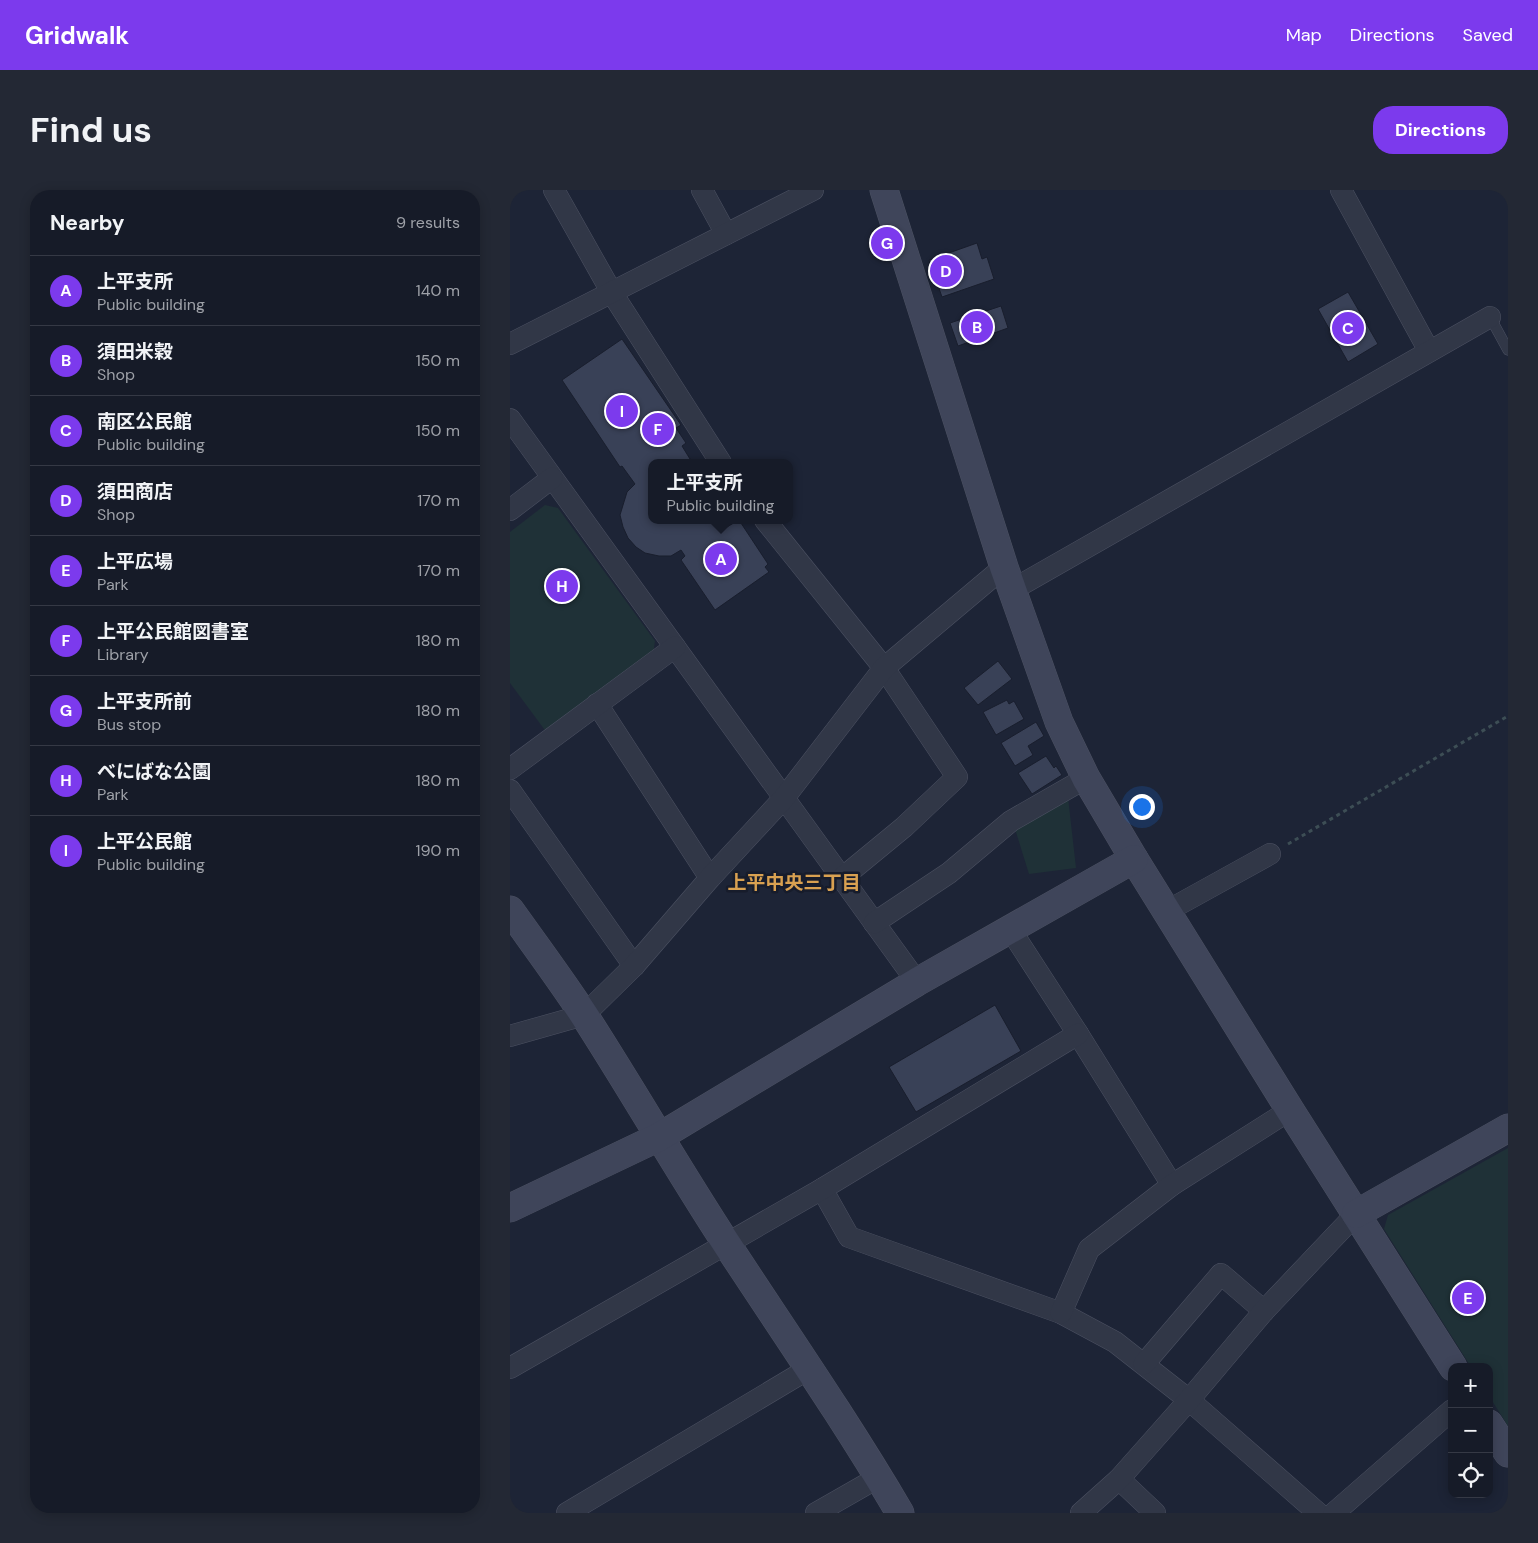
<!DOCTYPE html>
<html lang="en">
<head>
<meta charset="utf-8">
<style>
	body { margin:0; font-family:"DM Sans","Noto Sans JP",sans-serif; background:#232834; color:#f1f3f6 }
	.controls { position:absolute; right:15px; bottom:15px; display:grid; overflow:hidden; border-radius:10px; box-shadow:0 2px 12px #0003 }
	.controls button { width:45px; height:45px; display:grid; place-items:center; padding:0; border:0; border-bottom:1px solid #353945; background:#161b28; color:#f1f3f6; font:25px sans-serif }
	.you { position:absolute; left:631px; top:616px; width:18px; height:18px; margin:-12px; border:4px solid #fff; border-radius:50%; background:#1a73e8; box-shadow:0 0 0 8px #1a73e833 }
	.badge { display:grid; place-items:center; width:32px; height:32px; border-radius:50%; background:#7c3aed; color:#fff; font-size:16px; font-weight:700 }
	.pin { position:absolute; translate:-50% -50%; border:2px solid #fff; box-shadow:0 1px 5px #0006 }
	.popup { position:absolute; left:138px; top:269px; width:145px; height:65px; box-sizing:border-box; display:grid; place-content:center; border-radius:10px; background:#161b28; filter:drop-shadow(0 1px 4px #0005); font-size:16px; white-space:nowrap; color:#9ea1a8 }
	.popup b { font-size:19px; color:#f1f3f6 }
	.popup::after { content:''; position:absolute; left:50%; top:100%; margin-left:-10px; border:10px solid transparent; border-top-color:#161b28 }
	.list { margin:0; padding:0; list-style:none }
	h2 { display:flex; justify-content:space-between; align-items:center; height:65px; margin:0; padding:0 20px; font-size:21px }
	h2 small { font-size:16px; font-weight:400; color:#9ea1a8 }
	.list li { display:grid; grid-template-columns:32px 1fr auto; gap:15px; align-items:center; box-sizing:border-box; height:70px; padding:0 20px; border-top:1px solid #353945 }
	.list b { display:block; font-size:19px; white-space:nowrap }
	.list p { margin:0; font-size:16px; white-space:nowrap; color:#9ea1a8 }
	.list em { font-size:16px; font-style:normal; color:#9ea1a8 }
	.icon { flex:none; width:28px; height:28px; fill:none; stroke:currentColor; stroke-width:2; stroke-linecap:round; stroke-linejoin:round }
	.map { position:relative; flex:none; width:998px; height:1323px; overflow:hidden; border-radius:20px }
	header { display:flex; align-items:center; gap:30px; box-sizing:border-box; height:70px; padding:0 25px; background:#7c3aed; color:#fff }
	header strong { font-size:24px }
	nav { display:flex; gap:28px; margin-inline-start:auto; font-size:18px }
	.intro { display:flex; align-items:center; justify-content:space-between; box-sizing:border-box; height:120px; padding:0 30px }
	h1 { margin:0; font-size:35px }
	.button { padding:12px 22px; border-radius:20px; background:#7c3aed; color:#fff; font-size:18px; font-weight:700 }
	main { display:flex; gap:30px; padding:0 30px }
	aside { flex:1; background:#161b28; border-radius:20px; box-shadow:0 2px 12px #0003 }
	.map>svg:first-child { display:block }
</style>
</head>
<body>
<header>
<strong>Gridwalk</strong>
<nav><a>Map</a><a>Directions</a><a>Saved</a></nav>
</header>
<div class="intro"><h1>Find us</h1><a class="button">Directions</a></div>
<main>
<aside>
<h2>Nearby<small>9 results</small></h2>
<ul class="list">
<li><span class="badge">A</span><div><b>上平支所</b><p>Public building</p></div><em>140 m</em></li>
<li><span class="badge">B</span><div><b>須田米穀</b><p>Shop</p></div><em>150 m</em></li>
<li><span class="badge">C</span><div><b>南区公民館</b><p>Public building</p></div><em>150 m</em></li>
<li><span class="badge">D</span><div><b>須田商店</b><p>Shop</p></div><em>170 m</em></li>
<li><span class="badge">E</span><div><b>上平広場</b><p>Park</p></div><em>170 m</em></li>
<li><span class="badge">F</span><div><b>上平公民館図書室</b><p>Library</p></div><em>180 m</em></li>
<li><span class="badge">G</span><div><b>上平支所前</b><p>Bus stop</p></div><em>180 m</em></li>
<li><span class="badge">H</span><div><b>べにばな公園</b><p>Park</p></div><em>180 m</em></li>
<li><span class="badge">I</span><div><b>上平公民館</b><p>Public building</p></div><em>190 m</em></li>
</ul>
</aside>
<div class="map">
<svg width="998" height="1323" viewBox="0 0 998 1323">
	<rect width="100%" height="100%" fill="#1d2436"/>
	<g fill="#1f3137">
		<polygon points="35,315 48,318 145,451 143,465 37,543 0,493 0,342"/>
		<polygon points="558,607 566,678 519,684 505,639"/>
		<polygon points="998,958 998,1236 979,1206 979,1177 961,1177 874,1039 878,1025"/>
	</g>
	<g fill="#394157" stroke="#191e2d">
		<polygon points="467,53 472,69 477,67 484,89 432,107 419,70"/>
		<polygon points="838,102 868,154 838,172 808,119"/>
		<polygon points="491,116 498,138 448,156 440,133"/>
		<polygon points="112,149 171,235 166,238 176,253 172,256 180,269 192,273 142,273 142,330 210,330 215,338 229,330 258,374 255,377 259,382 205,420 171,370 175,366 171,360 161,366 149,366 135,363 126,357 118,348 113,337 110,325 117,302 125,294 112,276 110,277 52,190"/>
		<polygon points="488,471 502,489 468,515 454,498"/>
		<polygon points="497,510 499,514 504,511 514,529 486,545 473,522"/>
		<polygon points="526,532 534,546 518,556 523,565 505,576 491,553"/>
		<polygon points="536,566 544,578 546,576 552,585 522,604 508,583"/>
		<polygon points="485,815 511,861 406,922 379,877"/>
	</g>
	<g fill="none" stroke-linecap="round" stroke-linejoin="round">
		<defs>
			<polyline id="lane" points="980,127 998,160"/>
			<g id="street">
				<polyline points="44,0 102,103 211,273"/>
				<polyline points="192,0 216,44"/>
				<polyline points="831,0 919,161"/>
				<polyline points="0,154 303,0"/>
				<polyline points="0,229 407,792"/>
				<polyline points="0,320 42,288"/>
				<polyline points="255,330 374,478 447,587 394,637 332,688"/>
				<polyline points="502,400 980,127"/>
				<polyline points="87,514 200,688"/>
				<polyline points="0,579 165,457"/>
				<polyline points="0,600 124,776"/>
				<polyline points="657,721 760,664"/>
				<polyline points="364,733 439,683 501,631 576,588"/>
				<polyline points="500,739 568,844 662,995"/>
				<polyline points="0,846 74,825 124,776 200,688 274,608 374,478 494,377"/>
				<polyline points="312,999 339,1047 551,1123 605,1152 679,1210 808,1323"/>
				<polyline points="551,1123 579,1059 662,995 780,920"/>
				<polyline points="634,1174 711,1084 754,1121"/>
				<polyline points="0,1178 312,999 568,844"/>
				<polyline points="609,1289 645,1323"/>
				<polyline points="57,1323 300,1178"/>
				<polyline points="306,1323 369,1287"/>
				<polyline points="571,1323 609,1289 679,1210 754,1121 846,1024"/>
				<polyline points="824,1323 942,1220"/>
			</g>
			<g id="secondary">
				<polyline points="374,0 494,377 549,532 576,588 624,669 780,920 943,1177"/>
				<path d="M0 720C25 755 51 790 74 825 123 901 167 978 216 1053 275 1143 336 1231 390 1323"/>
				<polyline points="0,1018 149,947 407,792 624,669"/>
				<polyline points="846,1024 998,938"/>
				<polyline points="979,1234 998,1263"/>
			</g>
		</defs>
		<use href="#lane" stroke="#4c5162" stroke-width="11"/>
		<use href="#street" stroke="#4c5162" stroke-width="22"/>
		<use href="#secondary" stroke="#4c5162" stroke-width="29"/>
		<polyline stroke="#3d4e55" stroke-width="3" stroke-dasharray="4 4" stroke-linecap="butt" points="778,654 998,526"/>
		<use href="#lane" stroke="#313747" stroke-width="10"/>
		<use href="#street" stroke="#313747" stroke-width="21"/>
		<use href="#secondary" stroke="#3f455a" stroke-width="28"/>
	</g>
	<g text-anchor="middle" stroke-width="5" stroke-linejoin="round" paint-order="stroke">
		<g font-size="19" font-weight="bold" fill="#d9a151" stroke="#171c2b">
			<text x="284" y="699">上平中央三丁目</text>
		</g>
	</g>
</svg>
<div class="controls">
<button>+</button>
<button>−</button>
<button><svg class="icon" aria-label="locate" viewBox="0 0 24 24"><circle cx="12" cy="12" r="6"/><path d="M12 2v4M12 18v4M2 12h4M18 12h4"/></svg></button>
</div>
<div class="you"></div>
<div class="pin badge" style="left:211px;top:369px">A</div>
<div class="popup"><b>上平支所</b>Public building</div>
<div class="pin badge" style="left:467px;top:137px">B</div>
<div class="pin badge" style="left:838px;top:138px">C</div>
<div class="pin badge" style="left:436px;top:81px">D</div>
<div class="pin badge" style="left:958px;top:1108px">E</div>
<div class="pin badge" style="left:148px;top:239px">F</div>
<div class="pin badge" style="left:377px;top:53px">G</div>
<div class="pin badge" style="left:52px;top:396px">H</div>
<div class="pin badge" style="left:112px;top:221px">I</div>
</div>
</main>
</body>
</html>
